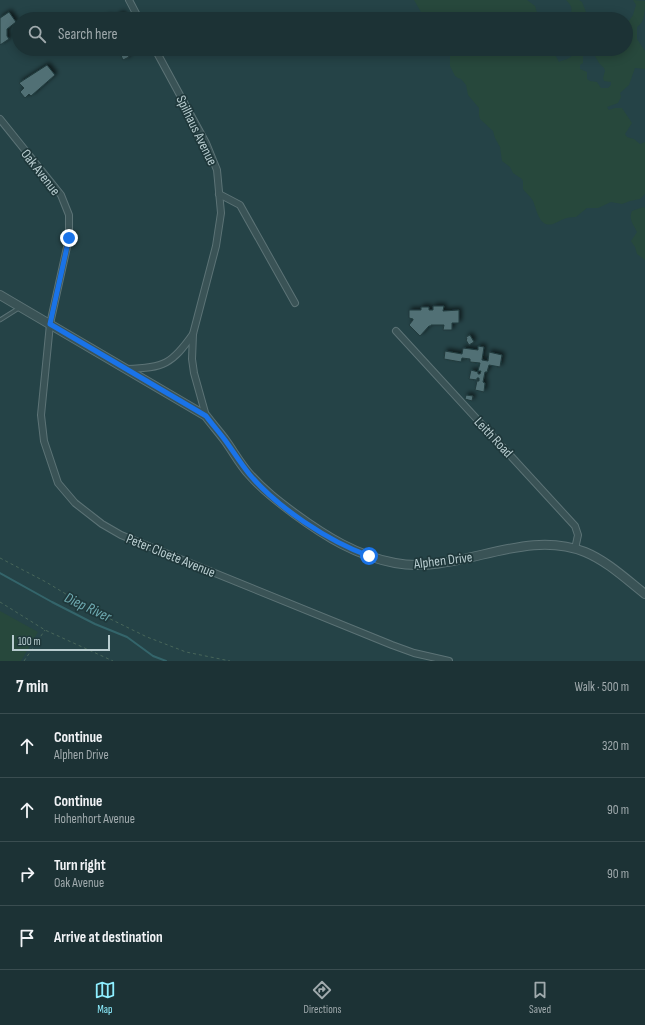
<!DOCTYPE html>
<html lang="en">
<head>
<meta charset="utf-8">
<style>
	body { margin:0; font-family:"Sofia Sans Condensed",sans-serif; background:#253a3d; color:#f1f3f6 }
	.scale { position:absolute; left:12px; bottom:10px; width:98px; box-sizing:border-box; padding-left:4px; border:2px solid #b8cccf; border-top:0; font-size:11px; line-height:14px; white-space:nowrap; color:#b8cccf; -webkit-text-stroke:3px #1f383b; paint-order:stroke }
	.stop { position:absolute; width:12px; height:12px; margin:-9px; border:3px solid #1a73e8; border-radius:50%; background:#fff }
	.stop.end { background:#1a73e8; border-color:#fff; box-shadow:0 1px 4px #0008 }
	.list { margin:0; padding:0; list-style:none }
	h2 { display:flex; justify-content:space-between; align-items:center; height:52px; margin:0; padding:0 16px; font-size:17px }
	h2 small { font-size:13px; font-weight:400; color:#a0aaad }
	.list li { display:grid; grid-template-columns:26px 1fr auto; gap:12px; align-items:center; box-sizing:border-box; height:64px; padding:0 16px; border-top:1px solid #3a4d50 }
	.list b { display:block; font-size:15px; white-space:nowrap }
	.list p { margin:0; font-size:13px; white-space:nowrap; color:#a0aaad }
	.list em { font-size:13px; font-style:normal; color:#a0aaad }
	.icon { flex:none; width:22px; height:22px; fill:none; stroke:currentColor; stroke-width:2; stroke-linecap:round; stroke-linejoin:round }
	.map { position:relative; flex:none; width:645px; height:661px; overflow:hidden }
	.search { position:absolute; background:#1c3235; box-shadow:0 2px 10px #0003; left:12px; right:12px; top:12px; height:44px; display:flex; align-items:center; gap:10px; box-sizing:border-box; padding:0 14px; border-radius:22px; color:#a0aaad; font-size:15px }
	.sheet { height:308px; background:#1c3235 }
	nav { display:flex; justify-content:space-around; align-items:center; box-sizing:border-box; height:56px; border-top:1px solid #3a4d50; background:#1c3235; font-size:11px; color:#a0aaad }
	nav a { display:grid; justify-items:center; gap:2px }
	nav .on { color:#8deeff }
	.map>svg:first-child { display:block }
</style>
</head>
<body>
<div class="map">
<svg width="645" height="661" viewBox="0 0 645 661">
	<defs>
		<filter id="shadow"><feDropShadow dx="2.5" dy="-2.5" stdDeviation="2" flood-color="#0009"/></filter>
	</defs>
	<rect width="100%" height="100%" fill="#254347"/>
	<g fill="#27483c">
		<polygon points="414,0 527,0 535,6 539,19 425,19"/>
		<path d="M566 0H579L582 2 586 12 596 15 597 19H571C570 9 575 9 566 0Z"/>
		<path d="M633 0 645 1C645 11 645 22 637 27V39L645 51V69L635 68 629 85 620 93 621 97 618 103 607 107 609 110 615 108H622L632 123 625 134 627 137 634 139 640 144 645 142V194L640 199 630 201 622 204 611 202 598 208H587L576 217C564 217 563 220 553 224 539 228 537 210 533 201 531 197 526 193 523 189V182L522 179 513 173 510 167 502 161 500 147 495 138 493 131 480 119 479 115V108L468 95 466 85 461 79 458 78 455 76 450 66V56L448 49H552L559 62C562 60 566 60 569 58 575 54 576 50 583 56V63L580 65V69L587 72V79L590 81 597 82 601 88H608L611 85V82L604 81 603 78 605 71 604 68 599 63 591 49H626V20L629 21 633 15 636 5Z"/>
		<path d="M643 207 645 208V264V260L637 254 635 247 631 241 637 232C634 225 628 219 632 211Z"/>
		<polygon points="0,611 38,632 21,661 0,661"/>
	</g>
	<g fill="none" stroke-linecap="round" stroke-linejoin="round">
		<polyline stroke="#34656b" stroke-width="2" points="0,573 52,602 95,624 127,637 153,656 166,661"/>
	</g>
	<g fill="#517074" stroke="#213a3d" filter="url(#shadow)">
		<polygon points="9,12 16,22 7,29 7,36 9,39 0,45 0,18"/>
		<polygon points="122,13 125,19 104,19 109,16 112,19"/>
		<polygon points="118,49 125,49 129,57 123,60"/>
		<polygon points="47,65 55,75 31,96 29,94 25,98 20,92 24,88 19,83"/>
		<polygon points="433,306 444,306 443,311 459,310 459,323 452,323 452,330 443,330 444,325 431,325 431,326 429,326 420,336 409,325 413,320 413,319 409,318 409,310 421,310 421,307 429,307 429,310 433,310"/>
		<polygon points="470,335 474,342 469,345 466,340 467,339 466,337"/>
		<polygon points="478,346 484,347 482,360 488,361 489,352 502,355 500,367 489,365 487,372 485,372 483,382 485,383 484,392 475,390 477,381 479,381 479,378 477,378 477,380 469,379 471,370 478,372 478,374 480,374 481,371 478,371 480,363 470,362 470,359 462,358 461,362 444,359 445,351 462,354 463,348 478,350"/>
		<polygon points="466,395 473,396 472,401 465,399"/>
	</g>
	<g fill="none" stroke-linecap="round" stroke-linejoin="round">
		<defs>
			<polyline id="service" points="0,320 19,308"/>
			<g id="minor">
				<polyline points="129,0 139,19"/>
				<polyline points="155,49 206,143 217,170 221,213 216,246 193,334 192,359 194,373 206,416"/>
				<polyline points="0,119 61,195 69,215 69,238 50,324 41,415 44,441 58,483 75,503 102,524 121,535 392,645 414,653 449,661"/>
				<polyline points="219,194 240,205 295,303"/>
				<polyline points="396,331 575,526 578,535 575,549"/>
				<path d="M127 369C164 368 172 364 193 334"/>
			</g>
			<path id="tertiary" d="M0 295 206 416C212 424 219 432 225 440 233 451 240 464 249 474 263 490 279 502 295 514 325 536 357 556 395 563 459 575 523 527 585 552 607 561 626 579 645 594"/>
		</defs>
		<use href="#service" stroke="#5c7376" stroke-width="5"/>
		<use href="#minor" stroke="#5c7376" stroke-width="8"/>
		<use href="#tertiary" stroke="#5c7376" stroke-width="10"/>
		<g stroke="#48665a" stroke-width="1" stroke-dasharray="3 3" stroke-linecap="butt">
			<polyline points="0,558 46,582 94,611 147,637 186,652 230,661"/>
			<polyline points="0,602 45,630 113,661"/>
			<polyline points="24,661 45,630"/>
		</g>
		<use href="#service" stroke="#3a5356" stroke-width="3"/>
		<use href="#minor" stroke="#3a5356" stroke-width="6"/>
		<use href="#tertiary" stroke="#3a5356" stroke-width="8"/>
	</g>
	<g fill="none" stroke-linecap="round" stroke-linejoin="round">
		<path stroke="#1a73e8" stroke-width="5" d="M69 238 50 324 206 416C212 424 219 432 225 440 233 451 241 464 250 475 278 508 328 541 369 556"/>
	</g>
	<g text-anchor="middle" stroke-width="3.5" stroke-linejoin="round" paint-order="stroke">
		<g font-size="14" fill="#b8cccf" stroke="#1f383b">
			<text transform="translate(197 130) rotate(64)" y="5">Spilhaus Avenue</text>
			<text transform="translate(41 172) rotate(52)" y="5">Oak Avenue</text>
			<text transform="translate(494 437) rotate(47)" y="5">Leith Road</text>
			<text transform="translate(171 555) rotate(22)" y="5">Peter Cloete Avenue</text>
			<text transform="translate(443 560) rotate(-7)" y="5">Alphen Drive</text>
		</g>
		<g font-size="15" font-style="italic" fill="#6eaab1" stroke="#1f383b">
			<text transform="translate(88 607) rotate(25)" y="5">Diep River</text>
		</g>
	</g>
</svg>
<div class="scale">100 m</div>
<div class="stop" style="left:369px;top:556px"></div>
<div class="stop end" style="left:69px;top:238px"></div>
<div class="search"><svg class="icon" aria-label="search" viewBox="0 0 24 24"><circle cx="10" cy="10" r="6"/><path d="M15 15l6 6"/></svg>Search here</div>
</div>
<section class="sheet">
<h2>7 min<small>Walk · 500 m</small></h2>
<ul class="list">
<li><svg class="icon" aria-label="ahead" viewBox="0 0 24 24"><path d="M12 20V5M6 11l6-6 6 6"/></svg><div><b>Continue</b><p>Alphen Drive</p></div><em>320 m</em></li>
<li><svg class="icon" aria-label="ahead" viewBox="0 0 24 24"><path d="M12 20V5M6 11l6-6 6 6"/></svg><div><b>Continue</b><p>Hohenhort Avenue</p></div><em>90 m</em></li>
<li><svg class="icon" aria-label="right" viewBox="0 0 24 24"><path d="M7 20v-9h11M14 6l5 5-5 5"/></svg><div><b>Turn right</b><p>Oak Avenue</p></div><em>90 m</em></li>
<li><svg class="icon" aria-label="arrive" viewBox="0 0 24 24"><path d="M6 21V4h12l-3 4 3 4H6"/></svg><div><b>Arrive at destination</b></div></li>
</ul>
</section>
<nav>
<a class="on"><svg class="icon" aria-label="map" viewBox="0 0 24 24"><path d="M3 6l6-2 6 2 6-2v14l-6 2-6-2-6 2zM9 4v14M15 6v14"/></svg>Map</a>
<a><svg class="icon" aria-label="directions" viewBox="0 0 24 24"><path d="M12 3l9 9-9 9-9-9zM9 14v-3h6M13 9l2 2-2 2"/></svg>Directions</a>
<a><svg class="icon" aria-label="saved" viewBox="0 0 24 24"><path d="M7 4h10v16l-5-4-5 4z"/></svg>Saved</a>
</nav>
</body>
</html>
